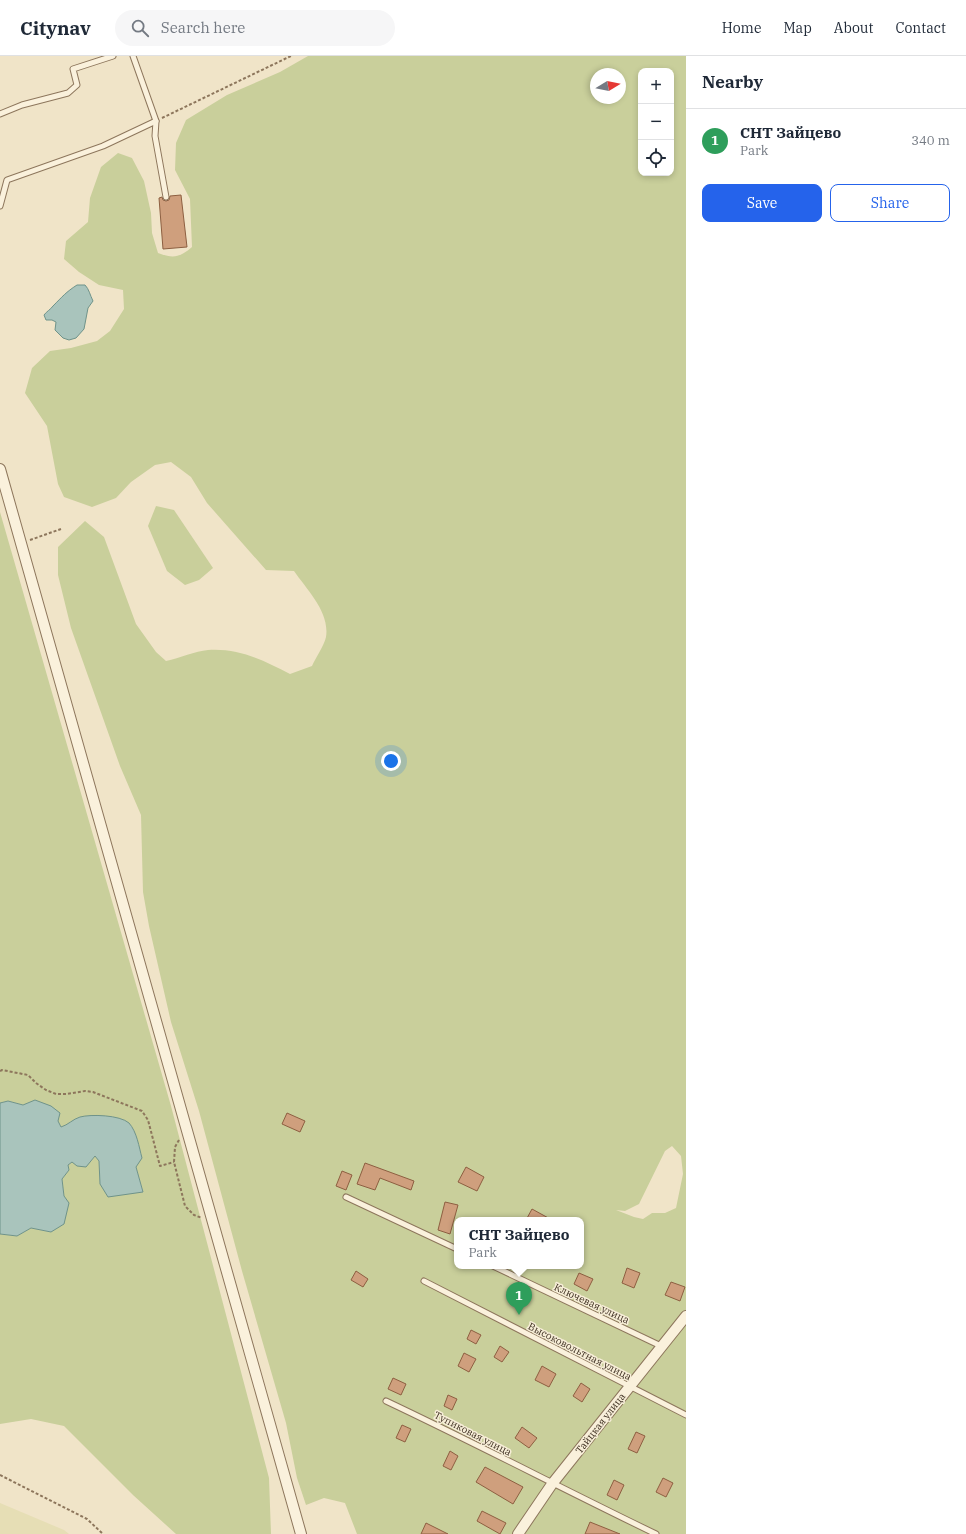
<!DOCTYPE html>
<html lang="en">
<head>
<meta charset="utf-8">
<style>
	body { margin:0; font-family:"IBM Plex Serif",serif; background:#f6f6f7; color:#1f2937 }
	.controls { position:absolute; right:12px; top:12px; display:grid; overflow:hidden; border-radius:8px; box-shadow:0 2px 6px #0003 }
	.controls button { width:36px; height:36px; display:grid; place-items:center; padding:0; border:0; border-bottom:1px solid #e0e1e3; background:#fff; color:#1f2937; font:20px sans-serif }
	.compass { position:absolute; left:590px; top:12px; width:36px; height:36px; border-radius:50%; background:#fff; box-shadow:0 2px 6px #0003; rotate:80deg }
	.you { position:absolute; left:391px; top:705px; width:14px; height:14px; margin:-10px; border:3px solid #fff; border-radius:50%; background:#1a73e8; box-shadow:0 0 0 6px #1a73e833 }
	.badge { display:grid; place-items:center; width:26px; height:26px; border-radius:50%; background:#2563eb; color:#fff; font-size:13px; font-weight:700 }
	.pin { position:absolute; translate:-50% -33px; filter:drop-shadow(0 1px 2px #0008) }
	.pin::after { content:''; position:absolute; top:21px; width:14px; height:12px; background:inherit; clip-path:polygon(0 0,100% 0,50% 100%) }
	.popup { position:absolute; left:454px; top:1161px; width:130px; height:52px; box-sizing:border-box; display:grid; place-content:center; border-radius:8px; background:#fff; filter:drop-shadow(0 1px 3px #0005); font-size:13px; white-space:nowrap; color:#747a83 }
	.popup b { font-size:15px; color:#1f2937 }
	.popup::after { content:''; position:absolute; left:50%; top:100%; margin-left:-8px; border:8px solid transparent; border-top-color:#fff }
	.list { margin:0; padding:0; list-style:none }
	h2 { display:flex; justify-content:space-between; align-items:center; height:52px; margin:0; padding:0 16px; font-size:17px }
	h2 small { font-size:13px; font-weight:400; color:#747a83 }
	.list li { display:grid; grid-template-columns:26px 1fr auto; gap:12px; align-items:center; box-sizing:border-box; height:64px; padding:0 16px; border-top:1px solid #e0e1e3 }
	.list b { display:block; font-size:15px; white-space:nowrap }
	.list p { margin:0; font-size:13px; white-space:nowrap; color:#747a83 }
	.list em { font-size:13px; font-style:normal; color:#747a83 }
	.actions { display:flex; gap:8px; padding:12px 16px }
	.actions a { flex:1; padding:9px 0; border:1px solid #2563eb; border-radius:8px; text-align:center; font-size:14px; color:#2563eb }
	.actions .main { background:#2563eb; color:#fff }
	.icon { flex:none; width:22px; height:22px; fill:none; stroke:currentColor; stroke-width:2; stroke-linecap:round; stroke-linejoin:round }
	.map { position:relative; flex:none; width:686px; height:1478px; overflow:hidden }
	header { display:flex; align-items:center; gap:24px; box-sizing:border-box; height:56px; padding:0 20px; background:#fff; border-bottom:1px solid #e0e1e3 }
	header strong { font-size:19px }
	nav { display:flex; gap:22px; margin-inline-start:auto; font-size:14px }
	.search { width:280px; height:36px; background:#f6f6f7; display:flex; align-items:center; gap:10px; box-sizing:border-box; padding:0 14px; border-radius:22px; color:#747a83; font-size:15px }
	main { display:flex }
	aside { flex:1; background:#fff }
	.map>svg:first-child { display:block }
</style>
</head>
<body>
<header>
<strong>Citynav</strong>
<div class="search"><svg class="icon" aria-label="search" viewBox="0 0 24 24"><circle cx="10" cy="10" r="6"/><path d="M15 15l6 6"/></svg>Search here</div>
<nav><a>Home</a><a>Map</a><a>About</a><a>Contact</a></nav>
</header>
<main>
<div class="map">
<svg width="686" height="1478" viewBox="0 0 686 1478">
	<rect width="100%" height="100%" fill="#f0e4c8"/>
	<polygon fill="#e6deb5" points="0,1447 64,1474 69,1478 0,1478"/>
	<g fill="#c9cf9b" fill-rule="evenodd">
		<path d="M308 0H686V1478H357L345 1447 324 1442 306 1449 297 1422 286 1367 242 1215 199 1055 171 966 149 870 143 836 141 759 120 710 71 572 58 519V491L85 465 104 481 136 568 156 596 166 605C180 602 195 595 208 594 239 592 263 604 290 618L312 610C316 601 324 590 326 581 330 556 307 534 294 515L266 514 207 447 191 421 171 406 155 409 131 426 116 442 92 451 64 441 58 428 47 370 25 337 32 312 50 295 71 292 97 285 110 275 124 253 123 234 99 229 79 216 64 203 66 185 88 166 90 142 101 111 118 97 132 102 144 125 151 157 152 177 158 197C174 203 180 201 192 191L190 143 175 114 176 87 186 64 227 39 280 16ZM641 15H671V117H641ZM596 18H620V42H596ZM672 1090 681 1100 683 1118 676 1152 665 1157H652L643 1163 634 1161 616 1154 625 1155 639 1148 665 1095ZM457 1164H581V1210H457Z"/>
		<polygon points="156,450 174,454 213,512 199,524 185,529 167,515 148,470"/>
		<polygon points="0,456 171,1050 269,1422 271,1478 176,1478 133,1439 64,1370 31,1363 0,1368 0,1178 17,1180 31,1172 51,1176 64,1140 62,1123 69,1114 68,1109 72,1106 91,1105 95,1100 99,1105 100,1128 143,1136 136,1111 78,1062 67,1069 61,1071 57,1065 35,1045 23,1049 8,1045 0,1047"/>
	</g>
	<g fill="#a9c4bc" stroke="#6f938a">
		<path d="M77 229H85C89 233 90 239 93 245L88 252 84 273 76 282 69 284 63 282 55 274 56 266 52 264H46L44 259C47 255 50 254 53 250 62 241 66 236 77 229Z"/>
		<path d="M35 1044 51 1050 60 1057 58 1065 61 1071C68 1069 73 1063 80 1061 91 1058 120 1059 129 1067 137 1076 139 1091 142 1102L136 1111 143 1136 108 1141 100 1128 99 1105 95 1100 86 1111 77 1110 72 1106 68 1109 69 1114 62 1123 64 1140 69 1147 64 1168 51 1176 31 1172 17 1180 0 1178V1047L8 1045 23 1049Z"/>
	</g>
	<g fill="#cf9f7d" stroke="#8d5f41">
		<polygon points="181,139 187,191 163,193 159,142 162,141 163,144 166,145 169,144 170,140"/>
		<polygon points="287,1057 305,1065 300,1076 282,1068"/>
		<polygon points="365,1107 414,1125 411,1134 380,1122 375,1134 357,1128"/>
		<polygon points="466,1111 484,1121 477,1135 458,1126"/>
		<polygon points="342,1115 352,1119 346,1134 336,1130"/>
		<polygon points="445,1146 458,1149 450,1178 438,1174"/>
		<polygon points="532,1153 552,1164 526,1164"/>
		<polygon points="627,1212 640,1217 634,1232 622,1227"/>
		<polygon points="356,1215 368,1223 363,1231 351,1224"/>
		<polygon points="579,1217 593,1223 587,1235 574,1228"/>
		<polygon points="671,1226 685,1231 680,1245 665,1239"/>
		<polygon points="471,1274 481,1279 476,1288 467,1283"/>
		<polygon points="500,1290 509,1296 502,1306 494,1301"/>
		<polygon points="464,1297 476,1303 469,1316 458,1310"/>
		<polygon points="542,1310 556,1318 549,1331 535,1324"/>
		<polygon points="393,1322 406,1328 401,1339 388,1333"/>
		<polygon points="581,1327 590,1333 582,1346 573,1340"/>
		<polygon points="448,1339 457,1343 452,1354 444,1350"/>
		<polygon points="402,1369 411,1373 405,1386 396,1382"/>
		<polygon points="522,1371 537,1382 529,1392 515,1382"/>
		<polygon points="636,1376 645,1380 637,1397 628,1393"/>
		<polygon points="450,1395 458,1400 451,1414 443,1410"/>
		<polygon points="485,1411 523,1431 513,1448 476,1426"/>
		<polygon points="663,1422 673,1427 666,1441 656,1436"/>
		<polygon points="614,1424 624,1429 617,1444 607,1439"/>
		<polygon points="482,1455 506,1467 500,1478 477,1465"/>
		<polygon points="590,1466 620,1478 585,1478"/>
		<polygon points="426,1467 448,1478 421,1478"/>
	</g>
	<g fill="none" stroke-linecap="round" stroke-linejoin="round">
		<defs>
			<g id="service">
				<polyline points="133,0 156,65 155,80 166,141"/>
				<polyline points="0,58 22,49 68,37 77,29 73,13 113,0"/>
				<polyline points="0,150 7,124 103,90 156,65"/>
				<polyline points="346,1141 457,1193"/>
				<polyline points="493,1210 661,1290"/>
				<polyline points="424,1225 686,1359"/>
				<path d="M386 1345C477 1388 565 1434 656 1478"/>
			</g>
			<g id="minor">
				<polyline points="0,413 301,1478"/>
				<polyline points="518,1478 552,1428 686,1260"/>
			</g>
		</defs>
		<use href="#service" stroke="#8d765c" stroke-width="7"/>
		<use href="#minor" stroke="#8d765c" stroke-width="12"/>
		<g stroke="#8d765c" stroke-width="2" stroke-dasharray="3 2" stroke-linecap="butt">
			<polyline points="162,62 291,0"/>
			<polyline points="30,484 61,473"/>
			<polyline points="0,1015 2,1014 28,1019 36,1027 46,1034 56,1038 67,1038 85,1035 93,1036 142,1055 148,1064 160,1110 174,1106"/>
			<polyline points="179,1084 175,1091 174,1106 185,1150 194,1159 202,1162"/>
			<polyline points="0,1419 87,1463 103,1478"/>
		</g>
		<use href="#service" stroke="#faf1dc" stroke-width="5"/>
		<use href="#minor" stroke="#faf1dc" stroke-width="10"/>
	</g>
	<g text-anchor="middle" stroke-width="3" stroke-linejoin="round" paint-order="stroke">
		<g font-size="10" fill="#3d2e20" stroke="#f7eed8">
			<text transform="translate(592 1247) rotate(25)" y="4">Ключевая улица</text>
			<text transform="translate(580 1295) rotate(27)" y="4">Высоковольтная улица</text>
			<text transform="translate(600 1367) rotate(-52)" y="4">Тайцкая улица</text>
			<text transform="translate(473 1377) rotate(27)" y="4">Тупиковая улица</text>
		</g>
	</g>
</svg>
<div class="controls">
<button>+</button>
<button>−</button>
<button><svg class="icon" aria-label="locate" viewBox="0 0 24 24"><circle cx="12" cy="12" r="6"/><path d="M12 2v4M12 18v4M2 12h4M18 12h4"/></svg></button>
</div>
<svg class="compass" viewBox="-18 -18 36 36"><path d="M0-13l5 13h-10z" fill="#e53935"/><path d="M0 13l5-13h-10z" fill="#747a83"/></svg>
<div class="you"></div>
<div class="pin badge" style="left:519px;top:1259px;background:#2e9e5b">1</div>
<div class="popup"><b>СНТ Зайцево</b>Park</div>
</div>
<aside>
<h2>Nearby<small></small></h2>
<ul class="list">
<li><span class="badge" style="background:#2e9e5b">1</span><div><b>СНТ Зайцево</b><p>Park</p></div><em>340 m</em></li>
</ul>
<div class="actions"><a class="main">Save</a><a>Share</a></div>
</aside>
</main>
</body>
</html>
